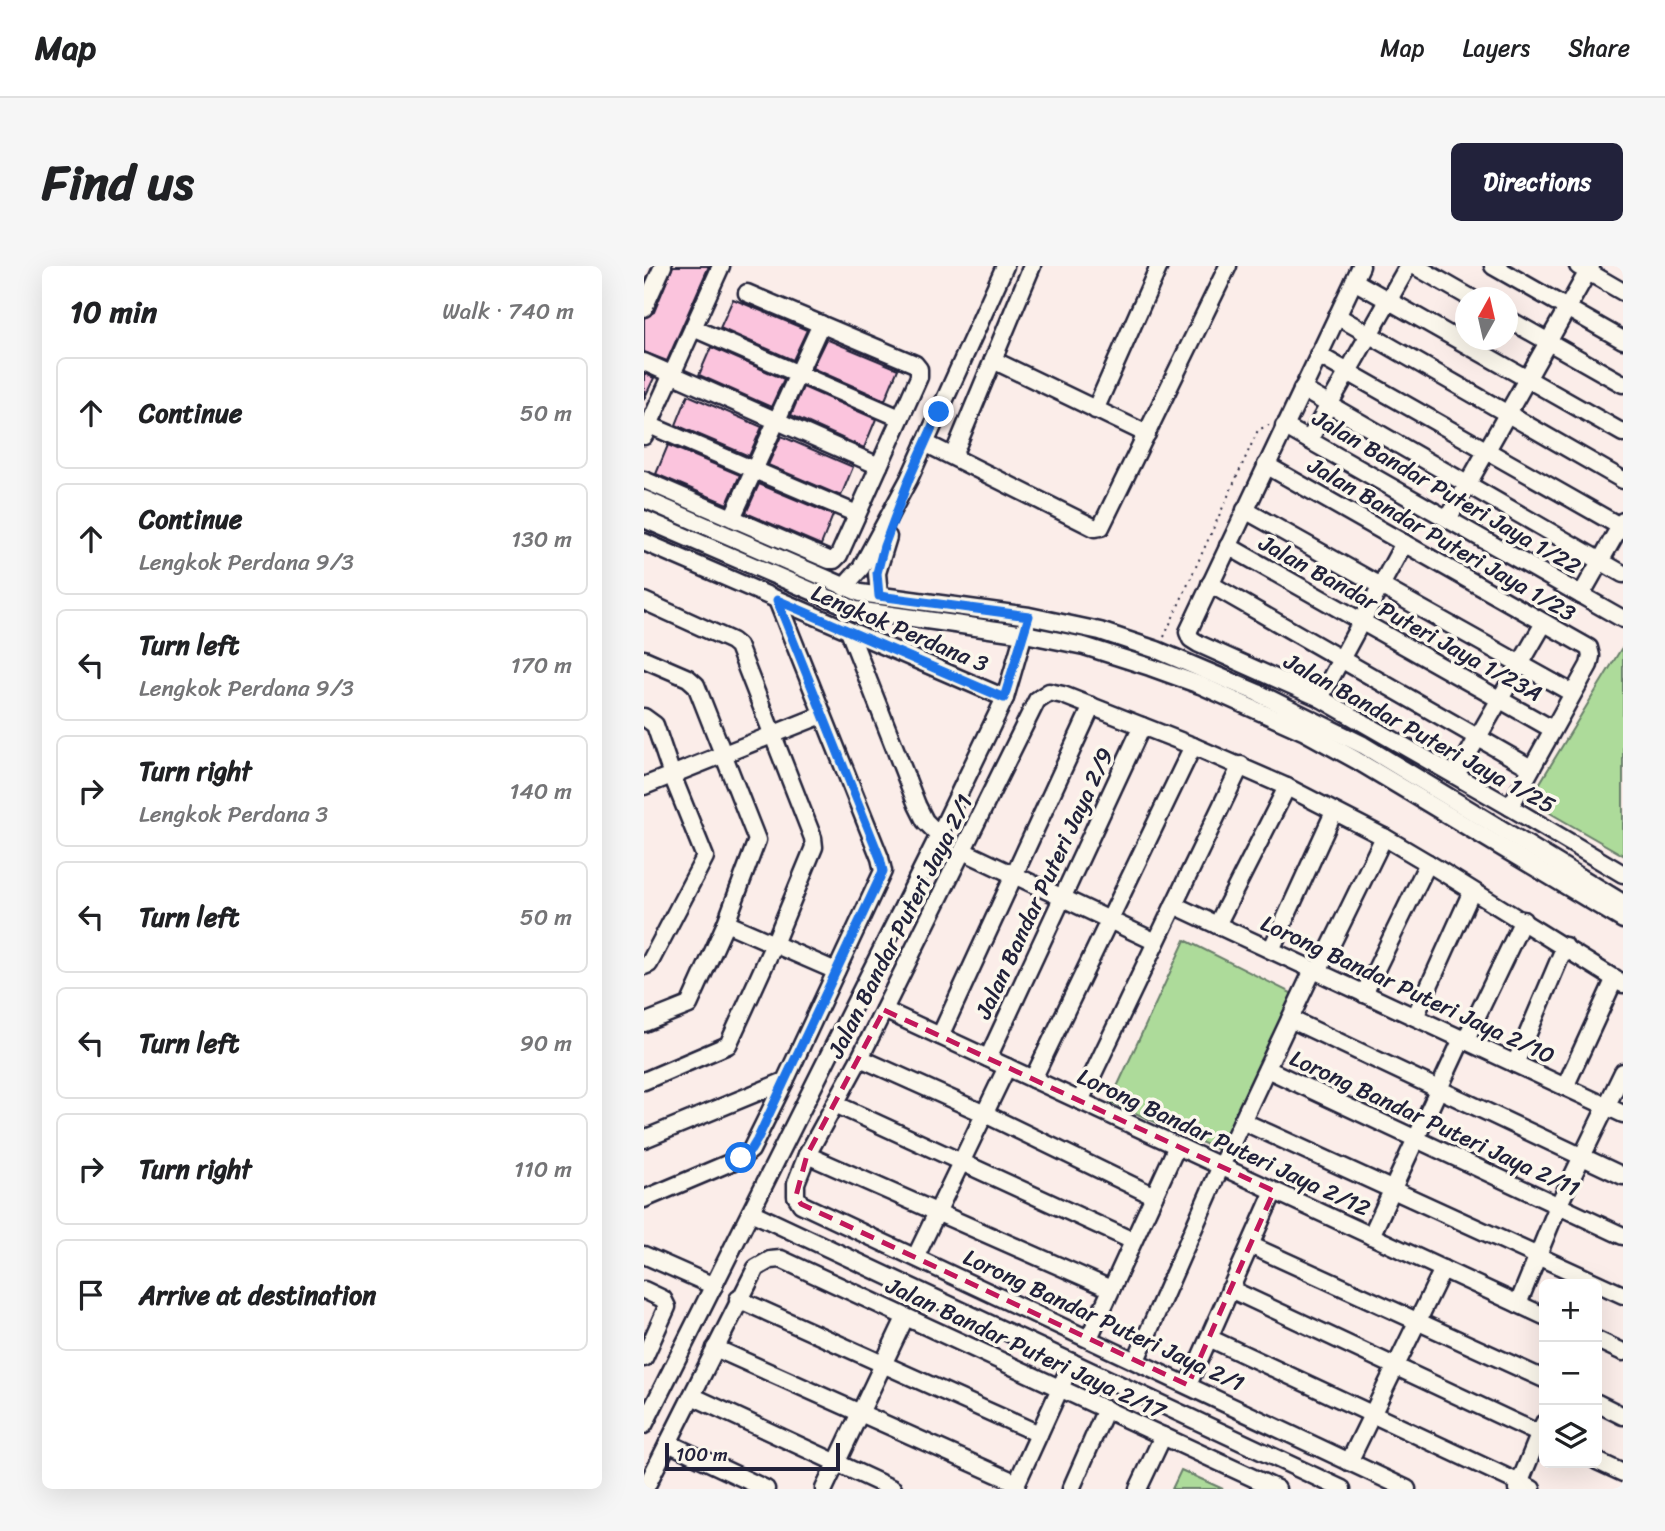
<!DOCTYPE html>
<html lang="en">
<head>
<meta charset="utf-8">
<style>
	body { margin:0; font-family:Sriracha,sans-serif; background:#f6f6f6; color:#202124 }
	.controls { position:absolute; right:21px; bottom:21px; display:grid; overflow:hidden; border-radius:10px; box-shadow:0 7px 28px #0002 }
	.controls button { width:63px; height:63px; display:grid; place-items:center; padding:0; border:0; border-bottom:2px solid #e0e0e0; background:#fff; color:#202124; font:35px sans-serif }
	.compass { position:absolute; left:811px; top:21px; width:63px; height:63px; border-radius:50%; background:#fff; box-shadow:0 7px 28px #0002; rotate:8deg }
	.scale { position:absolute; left:21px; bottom:18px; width:175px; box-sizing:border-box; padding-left:7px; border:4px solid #22223b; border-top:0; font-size:19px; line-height:24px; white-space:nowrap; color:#22223b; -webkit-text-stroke:5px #fbf7ec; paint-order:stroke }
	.stop { position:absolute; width:21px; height:21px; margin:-16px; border:5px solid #1a73e8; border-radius:50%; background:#fff }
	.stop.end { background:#1a73e8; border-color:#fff; box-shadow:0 2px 7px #0008 }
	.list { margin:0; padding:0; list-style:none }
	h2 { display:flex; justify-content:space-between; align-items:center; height:91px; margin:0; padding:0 28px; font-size:30px }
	h2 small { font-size:23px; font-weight:400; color:#757577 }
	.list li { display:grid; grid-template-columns:46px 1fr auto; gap:21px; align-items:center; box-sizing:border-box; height:112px; margin:0 14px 14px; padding:0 14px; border:2px solid #e0e0e0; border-radius:10px }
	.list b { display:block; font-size:26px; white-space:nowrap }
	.list p { margin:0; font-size:23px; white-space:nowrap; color:#757577 }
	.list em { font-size:23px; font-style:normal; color:#757577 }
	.icon { flex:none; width:38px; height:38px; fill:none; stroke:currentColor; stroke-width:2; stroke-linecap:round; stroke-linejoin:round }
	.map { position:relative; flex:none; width:979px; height:1223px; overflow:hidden; border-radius:10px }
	header { display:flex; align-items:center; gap:42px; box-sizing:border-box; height:98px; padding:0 35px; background:#fff; border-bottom:2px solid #e0e0e0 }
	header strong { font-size:33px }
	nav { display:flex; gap:38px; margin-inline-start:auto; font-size:24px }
	.intro { display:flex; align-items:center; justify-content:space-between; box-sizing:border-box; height:168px; padding:0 42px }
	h1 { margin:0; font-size:49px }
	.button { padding:18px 32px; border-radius:10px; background:#22223b; color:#fff; font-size:24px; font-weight:700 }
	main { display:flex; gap:42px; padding:0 42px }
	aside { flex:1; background:#fff; border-radius:10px; box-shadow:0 7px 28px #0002 }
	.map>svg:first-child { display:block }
</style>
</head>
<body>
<header>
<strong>Map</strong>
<nav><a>Map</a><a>Layers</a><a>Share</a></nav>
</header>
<div class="intro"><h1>Find us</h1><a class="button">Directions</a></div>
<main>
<aside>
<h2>10 min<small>Walk · 740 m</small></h2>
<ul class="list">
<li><svg class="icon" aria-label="ahead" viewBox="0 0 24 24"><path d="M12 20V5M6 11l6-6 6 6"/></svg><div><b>Continue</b></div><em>50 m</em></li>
<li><svg class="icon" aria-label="ahead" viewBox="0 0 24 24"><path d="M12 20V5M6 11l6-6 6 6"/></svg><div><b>Continue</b><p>Lengkok Perdana 9/3</p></div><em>130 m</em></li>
<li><svg class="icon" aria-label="left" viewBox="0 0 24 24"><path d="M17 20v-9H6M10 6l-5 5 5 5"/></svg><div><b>Turn left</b><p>Lengkok Perdana 9/3</p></div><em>170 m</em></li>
<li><svg class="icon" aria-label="right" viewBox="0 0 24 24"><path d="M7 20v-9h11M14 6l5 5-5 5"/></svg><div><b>Turn right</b><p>Lengkok Perdana 3</p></div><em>140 m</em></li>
<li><svg class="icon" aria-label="left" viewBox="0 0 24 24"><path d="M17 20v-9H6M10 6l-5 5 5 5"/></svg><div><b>Turn left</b></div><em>50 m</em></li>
<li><svg class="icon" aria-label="left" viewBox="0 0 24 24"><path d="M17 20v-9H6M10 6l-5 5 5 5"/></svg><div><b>Turn left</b></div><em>90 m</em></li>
<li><svg class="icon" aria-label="right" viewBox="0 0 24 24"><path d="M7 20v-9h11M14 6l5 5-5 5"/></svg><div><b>Turn right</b></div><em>110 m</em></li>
<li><svg class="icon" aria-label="arrive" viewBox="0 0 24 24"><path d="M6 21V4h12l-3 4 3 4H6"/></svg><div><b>Arrive at destination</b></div></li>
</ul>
</aside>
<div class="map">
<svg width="979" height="1223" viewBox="0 0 979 1223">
	<rect width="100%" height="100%" fill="#fbede9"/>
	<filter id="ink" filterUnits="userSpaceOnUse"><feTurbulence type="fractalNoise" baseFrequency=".0143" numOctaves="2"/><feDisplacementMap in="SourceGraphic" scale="14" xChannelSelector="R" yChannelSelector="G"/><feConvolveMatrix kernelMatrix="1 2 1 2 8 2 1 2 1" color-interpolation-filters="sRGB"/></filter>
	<g filter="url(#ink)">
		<g fill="#addb9a" stroke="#687e6a" stroke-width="2">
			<polygon points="977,383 979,384 979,589 885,535"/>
			<polygon points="541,674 653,730 577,885 466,836"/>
			<polygon points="537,1204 579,1223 528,1223"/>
		</g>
		<g fill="#fbc4dd" stroke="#22223b" stroke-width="2">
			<polygon points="29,0 65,0 23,95 0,86 0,52 10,46"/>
			<polygon points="89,33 163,64 149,94 76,62"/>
			<polygon points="182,73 254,103 241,134 168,102"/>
			<polygon points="67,81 140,113 127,141 55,109"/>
			<polygon points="0,107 10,112 0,133"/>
			<polygon points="159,121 232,153 220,182 147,149"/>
			<polygon points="44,129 118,161 105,190 32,159"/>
			<polygon points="137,170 209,201 197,230 124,199"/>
			<polygon points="24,179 96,209 83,238 12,208"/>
			<polygon points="115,218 189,249 177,279 102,247"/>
		</g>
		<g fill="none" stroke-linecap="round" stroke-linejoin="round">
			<defs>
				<g id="minor">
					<polyline points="717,0 544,366 547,373 555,378 676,432 866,541 979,608"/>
					<polyline points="771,0 827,32"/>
					<polyline points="849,0 979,74"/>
					<polyline points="934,0 979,26"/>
					<polyline points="710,15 979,167"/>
					<polyline points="0,42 19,0"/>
					<polyline points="693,50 979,214"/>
					<polyline points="864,53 979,118"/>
					<polyline points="49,62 256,152"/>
					<polyline points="674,89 979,262"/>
					<polyline points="349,94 503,168"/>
					<polyline points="0,96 235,200"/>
					<polyline points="658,123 979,308"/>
					<polyline points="451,144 515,0"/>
					<polyline points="5,159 213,248"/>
					<polyline points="640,160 979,353"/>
					<polyline points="0,170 77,0"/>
					<polyline points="665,174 764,0"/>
					<polyline points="281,177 451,262 457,261 584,0"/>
					<polyline points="309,190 388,0"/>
					<polyline points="622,199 945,382 947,390 945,399 866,541"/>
					<polyline points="0,214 185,294 190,294 195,289 275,111 275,103 271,98 103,27"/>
					<polyline points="0,233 216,327 385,350 456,365 513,384 614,427 719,479 979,637"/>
					<polyline points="601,244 928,427"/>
					<polyline points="88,252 177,58"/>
					<polyline points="0,253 212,344 381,368 440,380 506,401 556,419 661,466 712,494 979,654"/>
					<polyline points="804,253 947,0"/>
					<polyline points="0,276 361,432"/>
					<polyline points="584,280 908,463"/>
					<polyline points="566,318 887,502"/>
					<polyline points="200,321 217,302 265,213 361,0"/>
					<polyline points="937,329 979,255"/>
					<polyline points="235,330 233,307 244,271"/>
					<polyline points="0,335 88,375 94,380 169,572 170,581 130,678 84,779 0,815"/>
					<polyline points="205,365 273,539 281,555 295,569"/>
					<polyline points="0,393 44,412 52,419 113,574 82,657 45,739 0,757"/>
					<polyline points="676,432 760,277"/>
					<polyline points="0,451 11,459 28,509 61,591 5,698 0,700"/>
					<polyline points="812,509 900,357"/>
					<polyline points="0,520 178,449"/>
					<polyline points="319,585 512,676"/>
					<polyline points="530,639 979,848"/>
					<polyline points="82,657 192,705"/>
					<polyline points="573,659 643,521"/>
					<polyline points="627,684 690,546"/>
					<polyline points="674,706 740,571"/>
					<polyline points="720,728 784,597"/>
					<polyline points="240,744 900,1050"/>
					<polyline points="771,751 828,625"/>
					<polyline points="646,753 979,910"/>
					<polyline points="296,770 448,440"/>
					<polyline points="821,775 879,654"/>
					<polyline points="216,792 341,848 510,930"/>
					<polyline points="344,792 498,460"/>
					<polyline points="871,798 921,680"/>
					<polyline points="623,803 979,970"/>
					<polyline points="389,813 549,480"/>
					<polyline points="921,821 971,712"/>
					<polyline points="436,835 597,499"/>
					<polyline points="191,838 489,975"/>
					<polyline points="598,855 979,1029"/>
					<polyline points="0,873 141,815 239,605 236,592 133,334"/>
					<polyline points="163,889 467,1023"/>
					<polyline points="0,933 97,892 107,884 141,815"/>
					<polyline points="107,946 698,1223"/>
					<polyline points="727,970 818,773"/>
					<polyline points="606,979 900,1113"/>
					<polyline points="0,989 70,1020"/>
					<polyline points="272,990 363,801"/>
					<polyline points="586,1023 900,1170"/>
					<polyline points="0,1024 19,1033 23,1041 0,1092"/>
					<polyline points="94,1033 395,1168"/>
					<polyline points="874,1038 914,940 979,806"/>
					<polyline points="445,1072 533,880"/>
					<polyline points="565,1072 888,1223"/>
					<polyline points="953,1074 979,1086"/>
					<polyline points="71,1082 373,1217"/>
					<polyline points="492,1094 577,900 669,704"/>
					<polyline points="544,1119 630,925"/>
					<polyline points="48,1130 249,1223"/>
					<polyline points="953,1137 979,1150"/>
					<polyline points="0,1159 295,569 361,432 382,360"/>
					<polyline points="24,1177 122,1223"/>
					<polyline points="953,1195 979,1207"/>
					<polyline points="705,1196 799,1003"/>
					<polyline points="1,1223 112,1002 126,994 137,993 633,1223"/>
					<polyline points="180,1223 261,1052"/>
					<polyline points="370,1223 428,1096"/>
					<polyline points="427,1223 462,1143"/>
					<polyline points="494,1223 519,1170"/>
					<polyline points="763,1223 157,938 152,930 152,917 163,889 216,792 393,434 405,426 419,429 549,480 643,521 740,571 784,597 979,718"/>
					<polyline points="873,1223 900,1157"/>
				</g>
			</defs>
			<use href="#minor" stroke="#22223b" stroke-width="21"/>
			<polyline stroke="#22223b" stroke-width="2" stroke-dasharray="2 5" stroke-linecap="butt" points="520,371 614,164 625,159"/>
			<use href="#minor" stroke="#fbf7ec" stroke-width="16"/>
		</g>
	</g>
	<g fill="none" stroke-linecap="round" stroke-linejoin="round" filter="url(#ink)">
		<polyline stroke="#1a73e8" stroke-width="9" points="97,892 107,884 113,874 239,605 236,592 133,334 360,432 385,350 235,330 233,307 240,280 265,213 295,146"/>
	</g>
	<path fill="none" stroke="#c2185b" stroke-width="5" stroke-dasharray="14 9" stroke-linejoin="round" d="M240 744 630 925 544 1119 157 938 152 930 163 889Z"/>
	<g text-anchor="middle" stroke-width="7" stroke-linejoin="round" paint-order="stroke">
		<g font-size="23" fill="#22223b" stroke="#fbf7ec">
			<text transform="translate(803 226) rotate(30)" y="8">Jalan Bandar Puteri Jaya 1/22</text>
			<text transform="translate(798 273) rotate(30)" y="8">Jalan Bandar Puteri Jaya 1/23</text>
			<text transform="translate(757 352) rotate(29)" y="8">Jalan Bandar Puteri Jaya 1/23A</text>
			<text transform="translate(256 362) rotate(23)" y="8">Lengkok Perdana 3</text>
			<text transform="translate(776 467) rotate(29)" y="8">Jalan Bandar Puteri Jaya 1/25</text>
			<text transform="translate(400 617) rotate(-65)" y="8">Jalan Bandar Puteri Jaya 2/9</text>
			<text transform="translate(256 660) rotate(-63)" y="8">Jalan Bandar Puteri Jaya 2/1</text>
			<text transform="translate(764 723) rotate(25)" y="8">Lorong Bandar Puteri Jaya 2/10</text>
			<text transform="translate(791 857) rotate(25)" y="8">Lorong Bandar Puteri Jaya 2/11</text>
			<text transform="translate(580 876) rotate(25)" y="8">Lorong Bandar Puteri Jaya 2/12</text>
			<text transform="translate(460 1054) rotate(25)" y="8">Lorong Bandar Puteri Jaya 2/1</text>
			<text transform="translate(382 1082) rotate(25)" y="8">Jalan Bandar Puteri Jaya 2/17</text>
		</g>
	</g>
</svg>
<div class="controls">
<button>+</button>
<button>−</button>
<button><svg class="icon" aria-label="layers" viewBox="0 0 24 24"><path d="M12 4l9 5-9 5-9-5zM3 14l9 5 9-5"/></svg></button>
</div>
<svg class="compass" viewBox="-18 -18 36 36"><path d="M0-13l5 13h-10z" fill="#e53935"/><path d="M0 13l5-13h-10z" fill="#757577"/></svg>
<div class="scale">100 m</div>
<div class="stop" style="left:97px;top:892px"></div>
<div class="stop end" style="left:295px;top:146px"></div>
</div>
</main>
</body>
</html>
